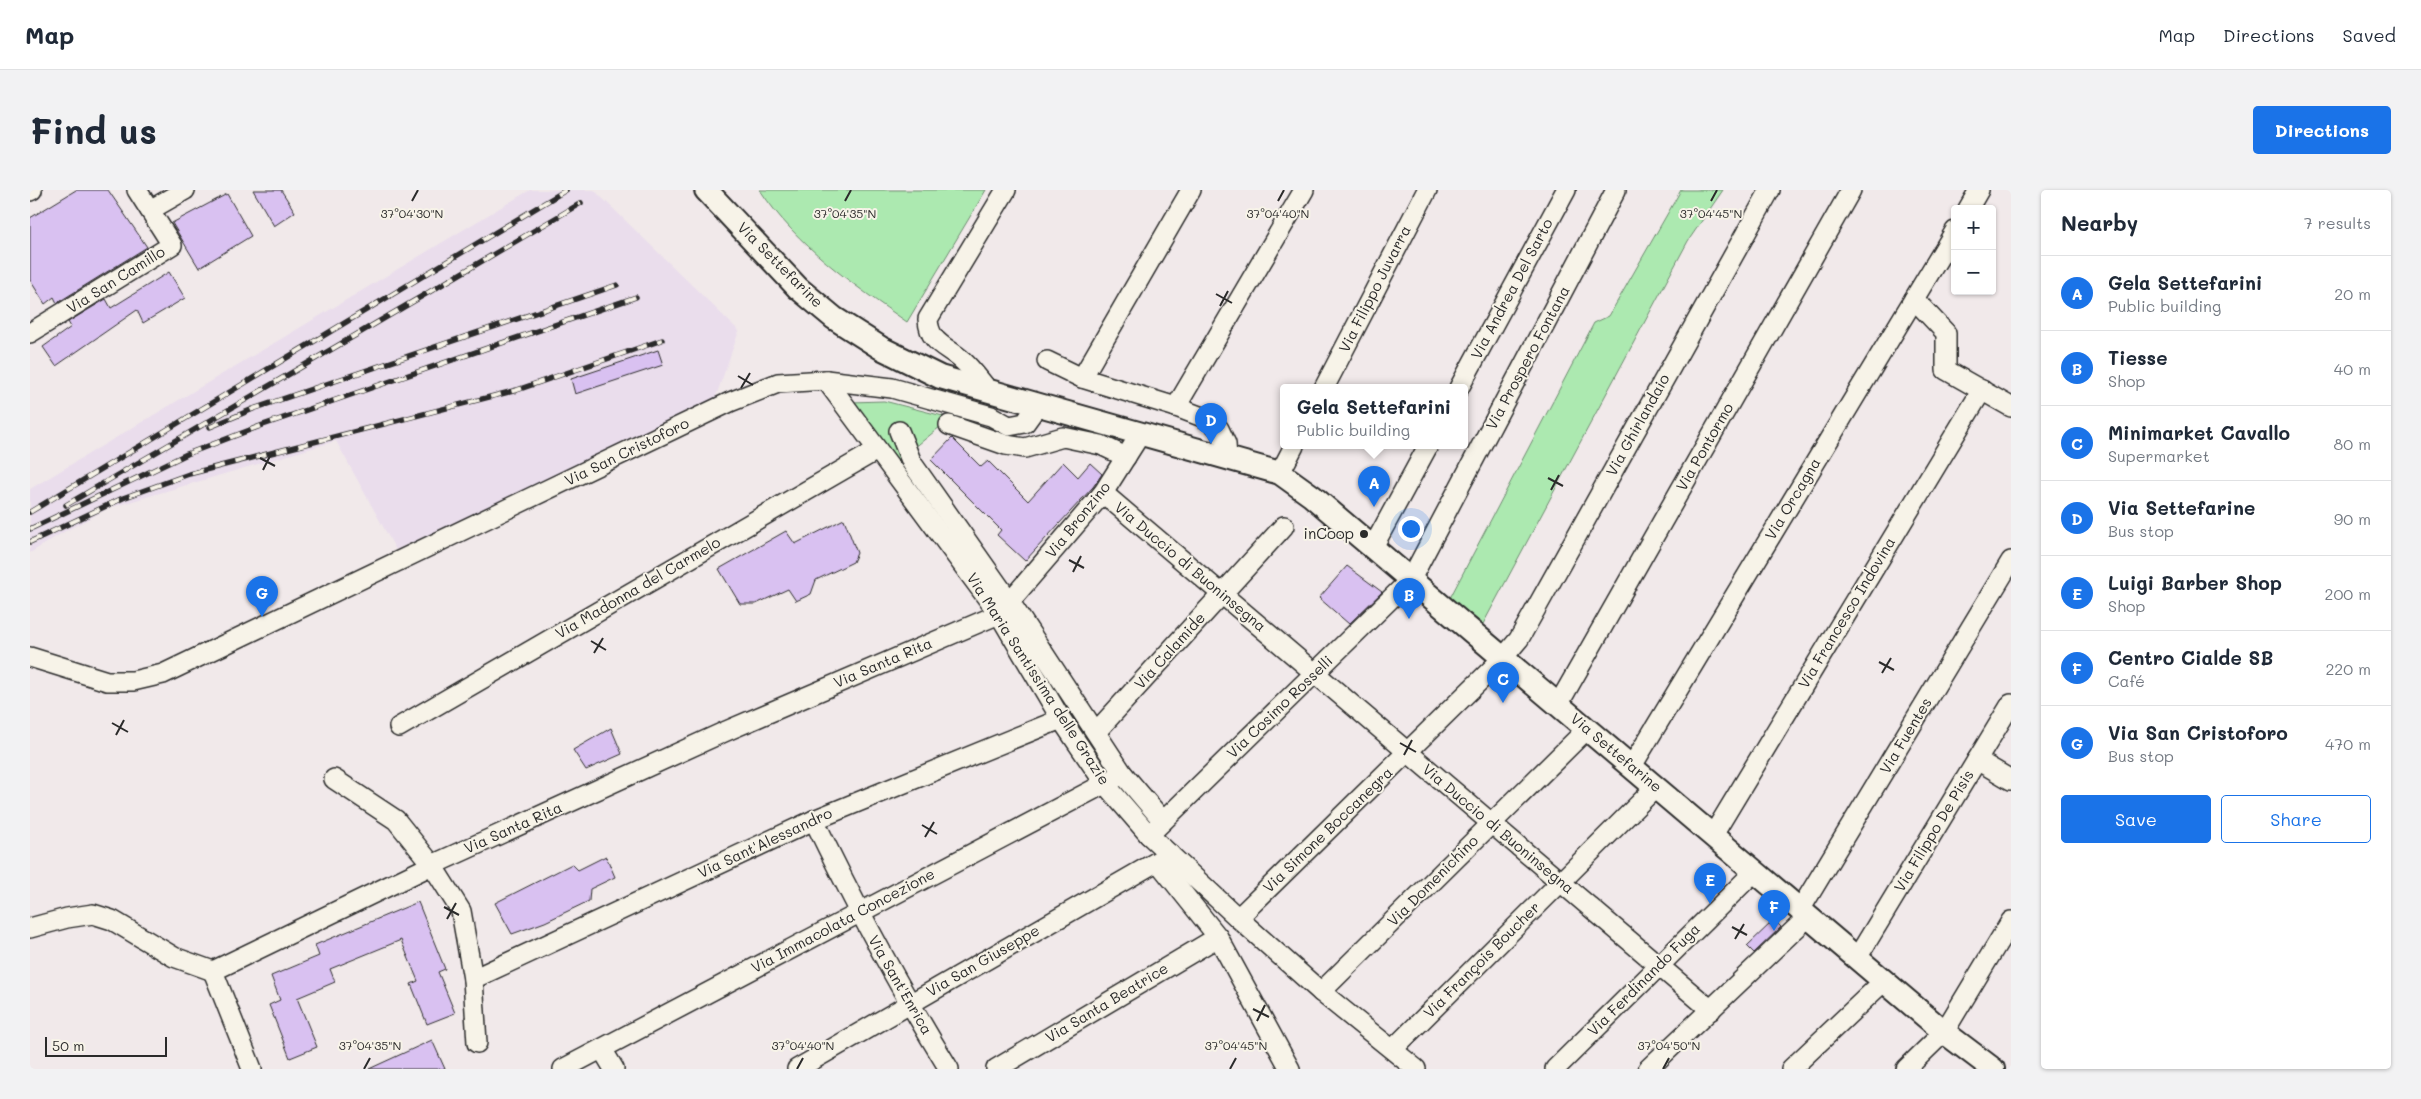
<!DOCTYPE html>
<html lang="en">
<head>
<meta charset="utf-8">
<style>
	body { margin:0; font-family:Mali,sans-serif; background:#f2f2f3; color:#1f2937 }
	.controls { position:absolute; right:15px; top:15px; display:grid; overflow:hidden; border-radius:5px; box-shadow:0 1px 4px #0004 }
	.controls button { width:45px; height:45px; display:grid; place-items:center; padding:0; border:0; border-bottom:1px solid #e0e1e3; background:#fff; color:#1f2937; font:25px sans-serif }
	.scale { position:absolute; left:15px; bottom:12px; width:122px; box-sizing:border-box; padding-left:5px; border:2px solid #2b2b2b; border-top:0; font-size:14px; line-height:18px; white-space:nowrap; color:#2b2b2b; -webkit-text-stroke:4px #f7f3e8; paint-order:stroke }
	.you { position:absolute; left:1380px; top:338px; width:18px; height:18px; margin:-12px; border:4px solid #fff; border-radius:50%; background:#1a73e8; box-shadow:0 0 0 8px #1a73e833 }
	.badge { display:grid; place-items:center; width:32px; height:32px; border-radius:50%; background:#1a73e8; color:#fff; font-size:16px; font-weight:700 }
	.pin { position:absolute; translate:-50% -41px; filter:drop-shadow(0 1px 2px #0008) }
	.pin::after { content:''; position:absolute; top:26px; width:18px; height:15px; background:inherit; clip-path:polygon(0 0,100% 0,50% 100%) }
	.popup { position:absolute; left:1250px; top:194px; width:188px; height:65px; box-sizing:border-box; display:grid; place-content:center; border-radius:5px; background:#fff; filter:drop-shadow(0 1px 4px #0005); font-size:16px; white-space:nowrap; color:#747a83 }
	.popup b { font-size:19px; color:#1f2937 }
	.popup::after { content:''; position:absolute; left:50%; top:100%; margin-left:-10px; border:10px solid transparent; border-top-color:#fff }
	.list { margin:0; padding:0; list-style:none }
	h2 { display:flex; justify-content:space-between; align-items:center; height:65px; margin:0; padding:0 20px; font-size:21px }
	h2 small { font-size:16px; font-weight:400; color:#747a83 }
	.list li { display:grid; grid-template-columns:32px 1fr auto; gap:15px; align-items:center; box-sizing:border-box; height:75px; padding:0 20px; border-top:1px solid #e0e1e3 }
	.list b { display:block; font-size:19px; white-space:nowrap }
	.list p { margin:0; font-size:16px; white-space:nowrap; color:#747a83 }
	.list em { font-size:16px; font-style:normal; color:#747a83 }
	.actions { display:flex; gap:10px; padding:15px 20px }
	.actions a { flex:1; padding:11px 0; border:1px solid #1a73e8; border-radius:5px; text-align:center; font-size:18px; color:#1a73e8 }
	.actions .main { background:#1a73e8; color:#fff }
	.map { position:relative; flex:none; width:1981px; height:879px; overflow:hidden; border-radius:5px }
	header { display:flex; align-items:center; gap:30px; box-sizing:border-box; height:70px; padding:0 25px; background:#fff; border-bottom:1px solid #e0e1e3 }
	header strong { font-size:24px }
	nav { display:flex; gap:28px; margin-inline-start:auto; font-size:18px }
	.intro { display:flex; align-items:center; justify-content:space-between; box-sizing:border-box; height:120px; padding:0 30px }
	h1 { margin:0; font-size:35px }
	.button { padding:12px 22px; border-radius:5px; background:#1a73e8; color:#fff; font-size:18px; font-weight:700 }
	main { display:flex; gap:30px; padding:0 30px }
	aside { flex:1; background:#fff; border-radius:5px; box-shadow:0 1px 4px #0004 }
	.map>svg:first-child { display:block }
</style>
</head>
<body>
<header>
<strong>Map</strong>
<nav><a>Map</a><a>Directions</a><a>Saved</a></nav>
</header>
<div class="intro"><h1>Find us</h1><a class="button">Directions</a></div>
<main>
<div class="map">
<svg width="1981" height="879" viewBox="0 0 1981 879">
	<rect width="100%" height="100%" fill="#f1e9ea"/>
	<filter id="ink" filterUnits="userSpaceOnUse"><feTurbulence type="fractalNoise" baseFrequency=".02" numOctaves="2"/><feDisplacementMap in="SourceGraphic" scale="10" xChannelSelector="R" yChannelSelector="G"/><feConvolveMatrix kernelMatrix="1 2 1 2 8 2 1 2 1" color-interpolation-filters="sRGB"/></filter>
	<g filter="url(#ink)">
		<polygon fill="#eaddec" points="500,0 564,0 709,141 685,209 366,360 306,251 79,318 32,343 0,363 0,299"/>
		<g fill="#ace9b0" stroke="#6c8a6e">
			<path d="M730 0H956L877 132C822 94 767 56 730 0Z"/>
			<polygon points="1651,0 1693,0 1658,51 1453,434 1420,408 1564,133 1579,126"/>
			<polygon points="854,211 921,228 873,267 965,413 821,212"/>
		</g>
		<g fill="#d9c1f1" stroke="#2b2b2b">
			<polygon points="46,0 78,0 117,57 27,113 24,107 15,114 0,90 0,28"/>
			<polygon points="223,0 251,0 265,22 244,36"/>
			<polygon points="197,4 221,46 169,78 142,33"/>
			<polygon points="139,82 155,108 113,133 107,120 26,176 13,157 41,137 38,132 76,109 81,118"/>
			<polygon points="628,160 633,175 545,204 541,189"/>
			<polygon points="922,248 951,277 958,271 998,311 1033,272 1048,287 1060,273 1072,284 1063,297 995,371 967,345 971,340 901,270"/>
			<polygon points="814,329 827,363 823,372 786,390 781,404 766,411 758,399 726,414 710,414 689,379 756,341 765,354"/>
			<polygon points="1317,376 1352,402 1319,434 1289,408"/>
			<polygon points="581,538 592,564 556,580 543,560"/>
			<polygon points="576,666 585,687 560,699 559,711 515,732 482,744 465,713 542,674 548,680"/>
			<polygon points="388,712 415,779 408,782 425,823 397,834 381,794 388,791 371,750 300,779 305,792 267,808 287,857 260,868 239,815 250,810 241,786 289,766 285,755"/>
			<polygon points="1744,730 1751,737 1724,763 1717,756"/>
			<polygon points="402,850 415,879 339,879"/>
		</g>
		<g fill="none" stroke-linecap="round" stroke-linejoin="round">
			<defs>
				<g id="minor">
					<polyline points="0,1 2,0"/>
					<polyline points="1938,19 1949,0"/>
					<polyline points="120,20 155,0"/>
					<polyline points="1884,109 1916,143 1916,180 1981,217"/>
					<polyline points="0,143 142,55 107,0"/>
					<polyline points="1017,171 1052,188 1146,217 1180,230 1189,239 1196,254 1197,268"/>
					<polyline points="1052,188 1161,0"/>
					<polyline points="796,190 969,424 1031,529 1075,594 1119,645 1208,728 1291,802 1386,879"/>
					<polyline points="1294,198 1397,0"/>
					<polyline points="1429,198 1536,0"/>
					<path d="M959 201C951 192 943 180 933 171 917 156 899 154 898 129L976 0"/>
					<polyline points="1146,217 1274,0"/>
					<polyline points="919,235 976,255 995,258 1033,247 1071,255 1096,267"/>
					<polyline points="869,241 882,273 980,412 1093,584 1133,631"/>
					<polyline points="1250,283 1264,256"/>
					<polyline points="1073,303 1681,820"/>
					<polyline points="1343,357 1398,256"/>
					<polyline points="0,467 77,491 103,491 133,484 700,212 748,193 796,190 862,198 961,226 979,236 995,233 1008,215"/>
					<polyline points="1528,515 1821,0"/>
					<polyline points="369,537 847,260"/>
					<polyline points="1066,542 1254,336"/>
					<polyline points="1947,570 1981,590"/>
					<polyline points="1602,576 1925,41"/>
					<polyline points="304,589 366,630 402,675 431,721 443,789 447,853"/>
					<path d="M784 630C825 715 869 798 919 879"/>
					<polyline points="1119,645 1381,389 1586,0"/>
					<polyline points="1683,645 1952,200"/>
					<polyline points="1128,672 1188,747 1260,879"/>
					<polyline points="1770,720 1981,371"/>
					<polyline points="1208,728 1473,468 1489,449 1740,0"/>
					<polyline points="0,738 37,728 63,724 82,730 144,767 183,781 402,675 694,542 969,424 1073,303 1111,243"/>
					<polyline points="1827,768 1981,514"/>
					<polyline points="183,781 222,879"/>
					<polyline points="443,789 784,630 1031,529"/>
					<polyline points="1291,802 1557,539"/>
					<polyline points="572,859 584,879"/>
					<polyline points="1363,859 1626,597"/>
					<polyline points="533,879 1093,584"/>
					<polyline points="767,879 1140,664"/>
					<polyline points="966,879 1188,747"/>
					<polyline points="1525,879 1725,681"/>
					<polyline points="1618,879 1778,727"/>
					<polyline points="1761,879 1854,791"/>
					<polyline points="1876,879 1914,842 1981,731"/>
				</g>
				<polyline id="tertiary" points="676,0 768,98 804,128 851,158 910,187 1250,283 1282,306 1914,842 1963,879"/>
			</defs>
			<use href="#minor" stroke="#2b2b2b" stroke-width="22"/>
			<use href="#tertiary" stroke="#2b2b2b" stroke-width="26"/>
			<use href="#minor" stroke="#f7f3e8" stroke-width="19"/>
			<use href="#tertiary" stroke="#f7f3e8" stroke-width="22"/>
			<defs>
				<g id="rail">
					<polyline points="180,237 223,219 587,95"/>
					<polyline points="36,315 551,13"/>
					<polyline points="0,322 536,0"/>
					<polyline points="0,339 157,264 233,235 606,107"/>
					<polyline points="0,352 93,308 159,284 487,200 632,150"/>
				</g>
			</defs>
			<use href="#rail" stroke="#2b2b2b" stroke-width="5.5"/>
			<use href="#rail" stroke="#f7f3e8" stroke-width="4" stroke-dasharray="11" stroke-linecap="butt"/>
		</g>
	</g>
	<path fill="none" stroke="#2b2b2b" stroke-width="2" d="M382 11 388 0M815 11 821 0M1248 11 1254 0M1681 11 1687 0M1186 104 1202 113M1190 116 1198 101M708 186 723 195M711 198 720 183M230 268 245 276M233 280 241 264M1518 288 1533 296M1521 300 1529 285M1039 370 1054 378M1043 382 1051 366M561 451 576 460M564 463 573 448M1849 472 1864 480M1852 483 1861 468M82 533 98 542M86 545 94 530M1370 553 1386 562M1374 565 1382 550M892 635 907 644M895 647 904 632M414 717 429 725M417 729 426 713M1702 737 1717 745M1705 749 1714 734M1223 819 1239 827M1227 831 1235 815M334 879 340 868M767 879 773 868M1200 879 1206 868M1633 879 1639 868"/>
	<circle fill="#2b2b2b" stroke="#f7f3e8" stroke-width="2" cx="1334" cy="344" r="5"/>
	<g text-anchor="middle" stroke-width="4" stroke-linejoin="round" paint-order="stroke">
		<g font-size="15" fill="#2b2b2b" stroke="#f7f3e8">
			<text transform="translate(750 75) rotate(45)" y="5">Via Settefarine</text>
			<text transform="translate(86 90) rotate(-32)" y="5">Via San Camillo</text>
			<text transform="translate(1345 99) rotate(-63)" y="5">Via Filippo Juvarra</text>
			<text transform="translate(1482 99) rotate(-62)" y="5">Via Andrea Del Sarto</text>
			<text transform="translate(1498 168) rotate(-62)" y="5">Via Prospero Fontana</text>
			<text transform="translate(1608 235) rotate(-61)" y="5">Via Ghirlandaio</text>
			<text transform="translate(1675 257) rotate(-60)" y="5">Via Pontormo</text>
			<text transform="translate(597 262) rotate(-26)" y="5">Via San Cristoforo</text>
			<text transform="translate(1763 309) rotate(-59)" y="5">Via Orcagna</text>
			<text transform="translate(1048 330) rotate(-51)" y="5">Via Bronzino</text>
			<text transform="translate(1160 377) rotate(40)" y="5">Via Duccio di Buoninsegna</text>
			<text transform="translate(608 398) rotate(-30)" y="5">Via Madonna del Carmelo</text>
			<text transform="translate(1817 423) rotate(-59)" y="5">Via Francesco Indovina</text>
			<text transform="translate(1140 461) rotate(-48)" y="5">Via Calamide</text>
			<text transform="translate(853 473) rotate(-23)" y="5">Via Santa Rita</text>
			<text transform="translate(1008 489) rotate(57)" y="5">Via Maria Santissima delle Grazie</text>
			<text transform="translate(1250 517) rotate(-44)" y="5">Via Cosimo Rosselli</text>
			<text transform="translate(1876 546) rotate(-59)" y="5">Via Fuentes</text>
			<text transform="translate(1586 563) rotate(40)" y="5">Via Settefarine</text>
			<text transform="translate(483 638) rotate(-24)" y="5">Via Santa Rita</text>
			<text transform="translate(1468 639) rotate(40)" y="5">Via Duccio di Buoninsegna</text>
			<text transform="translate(1298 640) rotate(-44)" y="5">Via Simone Boccanegra</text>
			<text transform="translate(1904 641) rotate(-59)" y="5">Via Filippo De Pisis</text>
			<text transform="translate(735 653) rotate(-25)" y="5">Via Sant'Alessandro</text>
			<text transform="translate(1403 691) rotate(-45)" y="5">Via Domenichino</text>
			<text transform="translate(813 731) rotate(-28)" y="5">Via Immacolata Concezione</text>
			<text transform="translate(1452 770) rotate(-45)" y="5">Via François Boucher</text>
			<text transform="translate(953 771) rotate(-30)" y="5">Via San Giuseppe</text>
			<text transform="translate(1614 790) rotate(-45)" y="5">Via Ferdinando Fuga</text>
			<text transform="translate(870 795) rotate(60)" y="5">Via Sant'Enrica</text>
			<text transform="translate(1077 813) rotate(-31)" y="5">Via Santa Beatrice</text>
		</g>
		<g font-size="15" fill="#2b2b2b" stroke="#f7f3e8" text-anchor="end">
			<text x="1324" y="349">inCoop</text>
		</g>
	</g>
	<g font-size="12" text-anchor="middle" fill="#2b2b2b" stroke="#f7f3e8" stroke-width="4" stroke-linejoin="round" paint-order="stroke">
		<text x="382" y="28">37°04'30"N</text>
		<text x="815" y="28">37°04'35"N</text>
		<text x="1248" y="28">37°04'40"N</text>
		<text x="1681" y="28">37°04'45"N</text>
		<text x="340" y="860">37°04'35"N</text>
		<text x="773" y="860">37°04'40"N</text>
		<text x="1206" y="860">37°04'45"N</text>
		<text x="1639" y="860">37°04'50"N</text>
	</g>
</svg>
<div class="controls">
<button>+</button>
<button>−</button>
</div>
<div class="scale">50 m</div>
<div class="you"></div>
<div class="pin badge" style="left:1344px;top:317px">A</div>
<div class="popup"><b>Gela Settefarini</b>Public building</div>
<div class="pin badge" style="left:1379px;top:429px">B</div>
<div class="pin badge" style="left:1473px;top:513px">C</div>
<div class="pin badge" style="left:1181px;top:254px">D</div>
<div class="pin badge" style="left:1680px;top:714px">E</div>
<div class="pin badge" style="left:1744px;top:741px">F</div>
<div class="pin badge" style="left:232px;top:427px">G</div>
</div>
<aside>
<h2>Nearby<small>7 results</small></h2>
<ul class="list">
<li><span class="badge">A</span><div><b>Gela Settefarini</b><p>Public building</p></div><em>20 m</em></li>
<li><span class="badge">B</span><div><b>Tiesse</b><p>Shop</p></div><em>40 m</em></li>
<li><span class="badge">C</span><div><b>Minimarket Cavallo</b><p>Supermarket</p></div><em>80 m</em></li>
<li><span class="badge">D</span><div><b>Via Settefarine</b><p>Bus stop</p></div><em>90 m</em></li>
<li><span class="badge">E</span><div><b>Luigi Barber Shop</b><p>Shop</p></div><em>200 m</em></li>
<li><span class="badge">F</span><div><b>Centro Cialde SB</b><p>Café</p></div><em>220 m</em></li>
<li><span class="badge">G</span><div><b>Via San Cristoforo</b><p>Bus stop</p></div><em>470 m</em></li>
</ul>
<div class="actions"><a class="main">Save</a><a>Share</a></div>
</aside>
</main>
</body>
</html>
